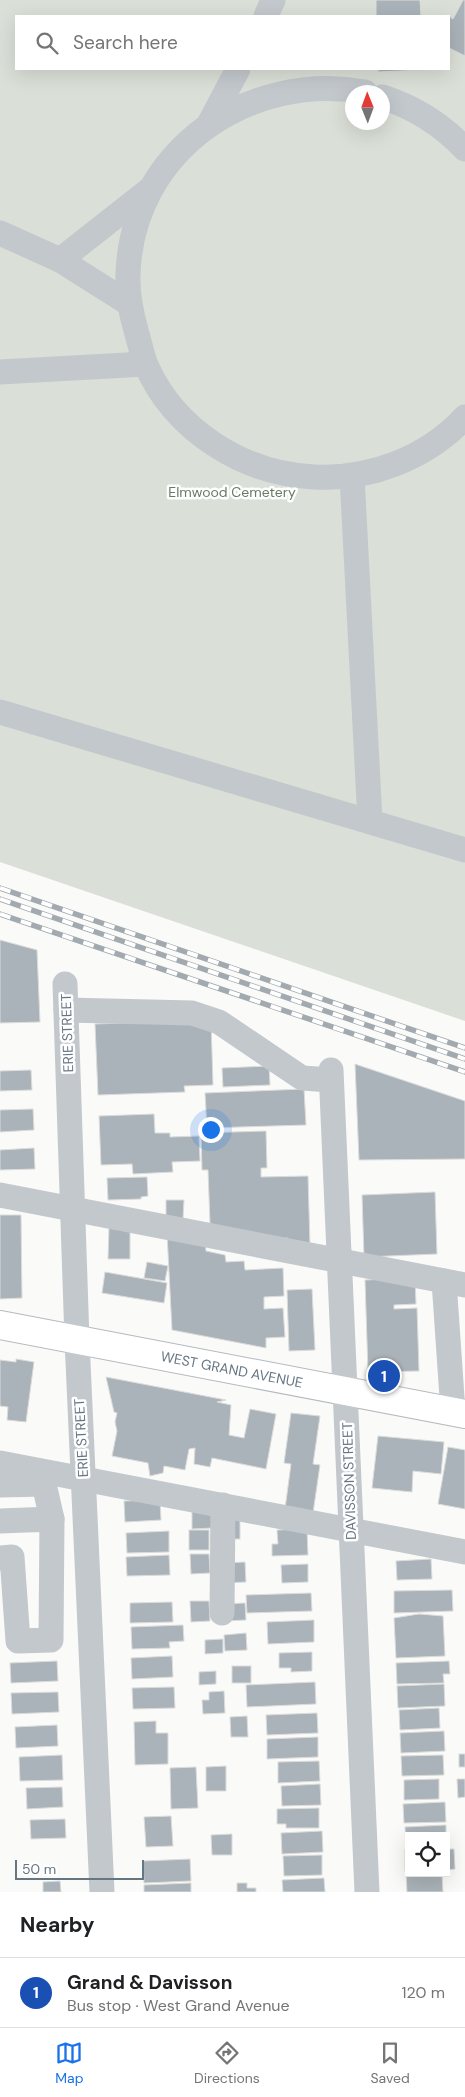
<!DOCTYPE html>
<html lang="en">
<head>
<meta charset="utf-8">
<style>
	body { margin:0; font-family:"DM Sans",sans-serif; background:#f6f6f6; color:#202124 }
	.controls { position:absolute; right:15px; bottom:15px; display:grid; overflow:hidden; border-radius:0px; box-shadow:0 5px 20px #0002 }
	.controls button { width:45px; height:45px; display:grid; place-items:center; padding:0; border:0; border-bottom:1px solid #e0e0e0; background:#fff; color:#202124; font:25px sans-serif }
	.compass { position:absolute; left:345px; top:85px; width:45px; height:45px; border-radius:50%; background:#fff; box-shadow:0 5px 20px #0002; rotate:359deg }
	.scale { position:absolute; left:15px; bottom:12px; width:129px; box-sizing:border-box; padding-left:5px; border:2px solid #657683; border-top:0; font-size:14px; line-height:18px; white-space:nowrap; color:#657683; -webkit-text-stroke:4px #fff; paint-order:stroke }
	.you { position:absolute; left:210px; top:1129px; width:18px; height:18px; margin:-12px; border:4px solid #fff; border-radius:50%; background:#1a73e8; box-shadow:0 0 0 8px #1a73e833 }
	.badge { display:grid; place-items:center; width:32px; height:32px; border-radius:50%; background:#1a73e8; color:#fff; font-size:16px; font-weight:700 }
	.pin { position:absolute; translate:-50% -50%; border:2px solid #fff; box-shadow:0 1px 5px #0006 }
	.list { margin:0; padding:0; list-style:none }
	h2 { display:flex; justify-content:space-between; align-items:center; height:65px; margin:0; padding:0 20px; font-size:21px }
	h2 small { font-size:16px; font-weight:400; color:#757577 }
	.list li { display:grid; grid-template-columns:32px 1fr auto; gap:15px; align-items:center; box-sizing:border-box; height:70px; padding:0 20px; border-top:1px solid #e0e0e0 }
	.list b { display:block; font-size:19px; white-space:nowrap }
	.list p { margin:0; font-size:16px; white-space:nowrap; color:#757577 }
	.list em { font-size:16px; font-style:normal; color:#757577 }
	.icon { flex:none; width:28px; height:28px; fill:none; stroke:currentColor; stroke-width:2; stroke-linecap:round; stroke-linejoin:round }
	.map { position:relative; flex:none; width:465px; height:1892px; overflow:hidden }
	.search { position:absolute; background:#fff; box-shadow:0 5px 20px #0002; left:15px; right:15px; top:15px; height:55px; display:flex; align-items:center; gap:12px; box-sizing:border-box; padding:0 18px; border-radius:0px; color:#757577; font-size:19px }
	.sheet { height:135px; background:#fff }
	nav { display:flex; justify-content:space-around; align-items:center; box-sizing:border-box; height:70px; border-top:1px solid #e0e0e0; background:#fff; font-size:14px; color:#757577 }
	nav a { display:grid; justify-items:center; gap:2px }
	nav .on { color:#1a73e8 }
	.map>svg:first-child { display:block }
</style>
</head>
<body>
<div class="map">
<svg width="465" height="1892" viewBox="0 0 465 1892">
	<rect width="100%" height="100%" fill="#fafaf8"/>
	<path fill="#dadfd7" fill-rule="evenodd" d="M0 0H465V1021L0 862ZM16 16H449V69H16ZM352 92H382V122H352Z"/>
	<g fill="#aab3b9" stroke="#dcdcda">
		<polygon points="376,0 420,0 421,16 376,16"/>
		<polygon points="463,0 465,0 465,56 449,48 449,16 453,19"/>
		<polygon points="378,69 423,69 423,70 378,72"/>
		<polygon points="0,940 37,950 40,1022 0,1023"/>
		<polygon points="211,1020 213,1085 184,1086 185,1092 98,1095 95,1024"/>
		<polygon points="355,1064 465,1101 465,1159 359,1160"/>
		<polygon points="269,1066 270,1085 223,1087 222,1068"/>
		<polygon points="31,1070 32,1090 0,1091 0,1071"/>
		<polygon points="304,1089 306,1125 207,1128 205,1093"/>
		<polygon points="33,1109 34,1130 0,1132 0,1110"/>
		<polygon points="154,1114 155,1133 170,1133 170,1137 199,1136 200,1161 172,1162 173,1172 133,1174 132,1164 101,1165 99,1116"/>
		<polygon points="266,1131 267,1168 261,1168 261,1177 308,1176 310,1245 287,1246 288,1238 273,1239 217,1232 210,1223 208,1170 202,1170 201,1133"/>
		<polygon points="34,1148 35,1169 0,1170 0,1150"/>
		<polygon points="147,1177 148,1196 141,1197 141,1199 108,1200 107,1178"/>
		<polygon points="435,1192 437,1254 364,1257 362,1195"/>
		<polygon points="166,1200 184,1200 183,1219 166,1218"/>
		<polygon points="0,1215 21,1215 22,1298 0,1299"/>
		<polygon points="109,1227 130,1227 130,1259 108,1259"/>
		<polygon points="167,1233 205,1240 206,1251 225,1255 226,1262 244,1261 245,1270 283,1268 284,1296 264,1297 264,1309 283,1308 285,1337 266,1338 266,1348 172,1330"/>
		<polygon points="147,1262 168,1266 165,1281 144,1278"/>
		<polygon points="105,1272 167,1283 164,1303 102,1293"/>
		<polygon points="415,1278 416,1304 394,1305 394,1309 417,1308 419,1371 368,1372 365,1280"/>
		<polygon points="312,1289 315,1350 289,1351 287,1290"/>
		<polygon points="16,1359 34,1362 26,1422 7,1420 8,1407 0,1406 0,1360 16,1362"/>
		<polygon points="106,1377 226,1400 217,1402 231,1405 229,1435 244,1438 250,1409 276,1414 266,1469 212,1458 210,1467 194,1464 195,1448 189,1449 185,1470 164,1466 163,1473 150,1476 148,1463 112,1456 117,1431 115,1422 117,1413 114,1412"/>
		<polygon points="291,1413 320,1416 313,1464 320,1465 313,1513 285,1509 291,1464 284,1463"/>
		<polygon points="378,1436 444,1442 441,1474 413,1471 412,1492 372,1488"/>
		<polygon points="448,1447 465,1450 465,1509 438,1504"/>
		<polygon points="160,1500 161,1520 125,1522 124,1501"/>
		<polygon points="192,1510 212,1510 212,1528 192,1529"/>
		<rect x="224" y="1518" width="16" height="21"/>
		<polygon points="307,1529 308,1555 272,1556 272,1544 278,1544 277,1530"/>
		<rect x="189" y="1530" width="20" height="20"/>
		<polygon points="169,1531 169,1552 127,1553 126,1533"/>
		<polygon points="190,1554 209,1554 210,1573 191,1574"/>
		<polygon points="169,1555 170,1575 127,1576 126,1557"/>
		<polygon points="431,1559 432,1579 397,1580 396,1561"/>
		<polygon points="245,1562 246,1582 225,1583 224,1563"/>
		<polygon points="308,1564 308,1582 282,1583 281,1565"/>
		<polygon points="452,1590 453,1611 394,1613 394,1591"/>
		<polygon points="311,1593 312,1611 247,1613 246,1595"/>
		<polygon points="190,1601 209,1601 210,1621 191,1622"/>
		<polygon points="172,1602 173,1622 130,1623 130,1603"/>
		<polygon points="245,1603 246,1620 225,1621 224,1604"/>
		<polygon points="419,1614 443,1616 445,1656 396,1658 394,1618"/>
		<polygon points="314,1620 314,1642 268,1644 267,1622"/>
		<polygon points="183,1625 184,1641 169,1642 170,1648 132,1649 131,1627"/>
		<polygon points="246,1633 247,1650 225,1651 224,1635"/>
		<polygon points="223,1639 223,1653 205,1654 205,1640"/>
		<polygon points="312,1652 312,1671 291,1672 291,1668 279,1668 279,1653"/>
		<polygon points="172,1656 173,1677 132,1679 131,1658"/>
		<polygon points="57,1661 58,1681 11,1683 10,1663"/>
		<polygon points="449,1661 450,1674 443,1674 444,1683 397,1684 396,1663"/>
		<rect x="232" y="1666" width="19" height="17"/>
		<polygon points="216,1671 216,1684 199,1685 199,1672"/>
		<polygon points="315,1682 316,1704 247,1707 246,1685"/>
		<polygon points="444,1684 445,1706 398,1708 397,1686"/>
		<polygon points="174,1687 175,1708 133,1709 132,1688"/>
		<polygon points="224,1691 225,1713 203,1714 202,1700 209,1700 209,1692"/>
		<polygon points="58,1692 59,1712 12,1714 11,1693"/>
		<polygon points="439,1708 440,1728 400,1730 399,1710"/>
		<polygon points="317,1713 318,1733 267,1735 266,1715"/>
		<polygon points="247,1716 248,1737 231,1737 230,1717"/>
		<polygon points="156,1721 156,1733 168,1733 168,1764 135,1765 134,1722"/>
		<polygon points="57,1725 58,1746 16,1748 15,1727"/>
		<polygon points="444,1731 445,1751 401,1753 400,1733"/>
		<polygon points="318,1737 318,1757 267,1759 267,1739"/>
		<rect x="459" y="1754" width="6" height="13"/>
		<polygon points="62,1755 63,1780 20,1781 19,1757"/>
		<polygon points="443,1755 444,1775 402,1776 401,1756"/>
		<polygon points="319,1761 320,1781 278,1783 278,1762"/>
		<polygon points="226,1766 226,1791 206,1791 206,1767"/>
		<polygon points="196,1767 198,1808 171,1809 170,1768"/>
		<polygon points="439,1779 439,1799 404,1800 404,1780"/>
		<polygon points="457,1779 465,1779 465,1797 458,1798"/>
		<polygon points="320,1784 321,1805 282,1806 281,1786"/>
		<polygon points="62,1787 63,1807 27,1809 26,1788"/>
		<polygon points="445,1802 446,1822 404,1823 403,1804"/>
		<polygon points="319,1808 319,1828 286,1828 286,1824 277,1824 277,1809"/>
		<polygon points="171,1816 173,1846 146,1847 144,1817"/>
		<polygon points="65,1819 66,1838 31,1839 30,1820"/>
		<polygon points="446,1825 446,1836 409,1836 409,1847 406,1847 405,1827"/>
		<polygon points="322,1831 323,1852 282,1854 281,1833"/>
		<polygon points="232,1834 232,1855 212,1855 211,1835"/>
		<polygon points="446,1849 454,1849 455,1869 446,1870"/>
		<rect x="405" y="1850" width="4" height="21"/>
		<polygon points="322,1855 322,1875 284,1876 283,1856"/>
		<polygon points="190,1859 191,1881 144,1883 143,1861"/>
		<polygon points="406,1873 442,1873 443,1892 407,1892"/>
		<polygon points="324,1878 325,1892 283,1892 282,1880"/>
		<polygon points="60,1881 61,1892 43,1892 43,1882"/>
		<polygon points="191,1883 191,1892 144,1892 144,1885"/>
		<polygon points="237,1883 247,1883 247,1888 256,1888 256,1892 237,1892"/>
	</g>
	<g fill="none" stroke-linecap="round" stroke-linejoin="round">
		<defs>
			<g id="major">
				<path id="s1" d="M0 1325 465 1414"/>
			</g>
		</defs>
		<use href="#major" stroke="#b5babe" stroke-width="30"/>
		<g stroke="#c3c8cc" stroke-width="25">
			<polyline points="266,16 273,0"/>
			<path d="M365 92C249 71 132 150 128 274 127 295 131 313 137 334 140 344 142 355 146 365 175 431 244 474 314 477 370 480 427 458 465 417"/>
			<path d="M382 97C414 107 442 125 465 149"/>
			<polyline points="209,124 238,69"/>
			<polyline points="0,233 60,260 128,303"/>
			<polyline points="60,260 149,190"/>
			<polyline points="0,372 145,364"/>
			<polyline points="352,476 370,821"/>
			<polyline points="0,712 465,850"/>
			<polyline points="65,984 77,1340 102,1892"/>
			<polyline points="66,1010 192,1013 219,1022 302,1078 331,1080"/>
			<polyline points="331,1070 367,1892"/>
			<polyline points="0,1195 465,1285"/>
			<polyline points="444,1281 453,1412"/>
			<polyline points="0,1463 465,1552"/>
			<polyline points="0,1485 44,1484 52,1519"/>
			<polyline points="0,1521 52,1519 51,1640 18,1641 12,1557 0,1558"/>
			<polyline points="222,1613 223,1505"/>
		</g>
		<use href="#major" stroke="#fff" stroke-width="28"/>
		<defs>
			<g id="rail">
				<polyline points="0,888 465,1048"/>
				<polyline points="0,899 465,1059"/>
				<polyline points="0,914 465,1072"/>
			</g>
		</defs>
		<use href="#rail" stroke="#a2aab0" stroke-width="5.5"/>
		<use href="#rail" stroke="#fff" stroke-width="4" stroke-dasharray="11" stroke-linecap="butt"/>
	</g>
	<g text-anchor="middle" stroke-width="5" stroke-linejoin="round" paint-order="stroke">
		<g font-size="14" fill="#687a64" stroke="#fff">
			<text x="232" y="497">Elmwood Cemetery</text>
		</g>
		<g font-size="14" fill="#657683" stroke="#fff">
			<text transform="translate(67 1033) rotate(-92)" y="5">ERIE STREET</text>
			<text dy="5" stroke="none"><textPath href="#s1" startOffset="236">WEST GRAND AVENUE</textPath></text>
			<text transform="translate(81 1438) rotate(-93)" y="5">ERIE STREET</text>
			<text transform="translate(349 1481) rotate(-92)" y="5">DAVISSON STREET</text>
		</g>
	</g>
</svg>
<div class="controls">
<button><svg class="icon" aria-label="locate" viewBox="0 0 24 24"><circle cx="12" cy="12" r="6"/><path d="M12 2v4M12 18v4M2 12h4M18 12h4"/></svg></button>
</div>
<svg class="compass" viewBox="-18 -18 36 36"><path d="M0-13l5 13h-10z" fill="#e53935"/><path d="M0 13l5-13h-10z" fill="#757577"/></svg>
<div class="scale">50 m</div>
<div class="you"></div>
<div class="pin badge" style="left:384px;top:1376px;background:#1a4fb4">1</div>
<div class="search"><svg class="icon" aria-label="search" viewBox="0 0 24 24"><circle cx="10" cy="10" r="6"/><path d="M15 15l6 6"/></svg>Search here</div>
</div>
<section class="sheet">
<h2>Nearby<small></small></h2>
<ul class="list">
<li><span class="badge" style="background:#1a4fb4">1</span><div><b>Grand &amp; Davisson</b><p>Bus stop · West Grand Avenue</p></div><em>120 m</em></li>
</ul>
</section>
<nav>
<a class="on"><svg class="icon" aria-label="map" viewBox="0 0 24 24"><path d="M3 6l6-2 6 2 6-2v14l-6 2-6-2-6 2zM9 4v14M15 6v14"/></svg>Map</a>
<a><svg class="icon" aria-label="directions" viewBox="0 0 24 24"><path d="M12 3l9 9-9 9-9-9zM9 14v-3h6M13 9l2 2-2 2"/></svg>Directions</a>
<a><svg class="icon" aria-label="saved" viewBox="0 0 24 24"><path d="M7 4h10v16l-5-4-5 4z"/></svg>Saved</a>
</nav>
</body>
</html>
